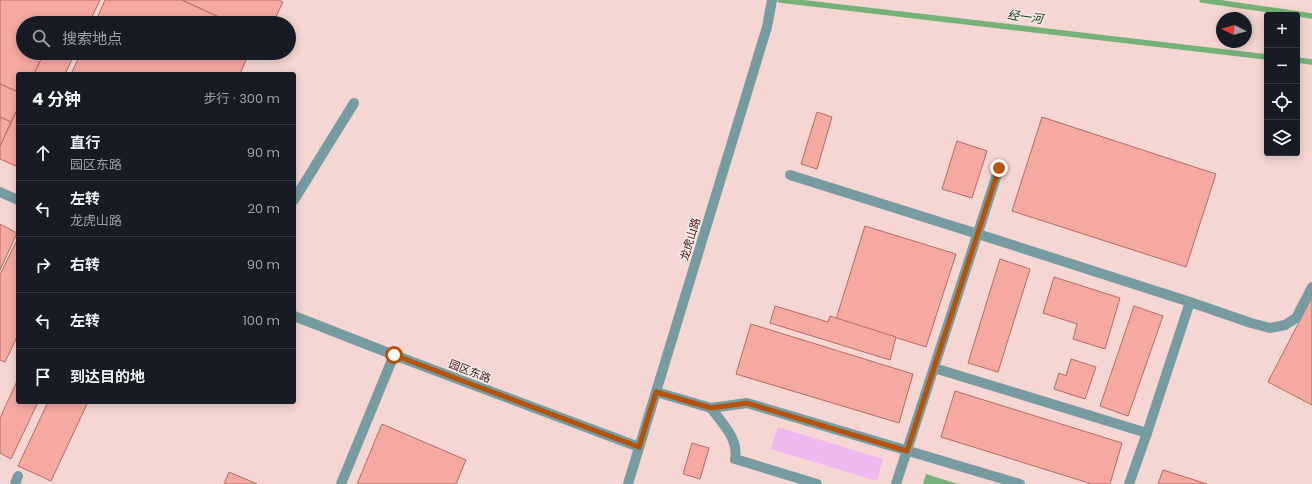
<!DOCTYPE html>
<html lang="zh">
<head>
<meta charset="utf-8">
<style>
	body { margin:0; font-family:Poppins,"Noto Sans SC",sans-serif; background:#242831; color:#f1f3f6 }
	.controls { position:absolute; right:12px; top:12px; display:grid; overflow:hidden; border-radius:4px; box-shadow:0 2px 10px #0003 }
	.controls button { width:36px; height:36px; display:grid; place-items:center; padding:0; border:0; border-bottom:1px solid #363941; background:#171b24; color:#f1f3f6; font:20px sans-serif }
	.compass { position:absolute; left:1216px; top:12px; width:36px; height:36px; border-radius:50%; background:#171b24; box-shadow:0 2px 10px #0003; rotate:276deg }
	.stop { position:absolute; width:12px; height:12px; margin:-9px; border:3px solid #b45309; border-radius:50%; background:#fff }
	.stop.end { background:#b45309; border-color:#fff; box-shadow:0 1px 4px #0008 }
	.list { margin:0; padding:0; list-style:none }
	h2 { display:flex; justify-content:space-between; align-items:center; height:52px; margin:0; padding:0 16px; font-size:17px }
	h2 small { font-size:13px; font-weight:400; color:#9ea1a6 }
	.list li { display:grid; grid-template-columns:26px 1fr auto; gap:12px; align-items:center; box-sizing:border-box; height:56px; padding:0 16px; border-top:1px solid #363941 }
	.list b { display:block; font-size:15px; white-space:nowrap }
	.list p { margin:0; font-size:13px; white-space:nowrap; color:#9ea1a6 }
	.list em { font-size:13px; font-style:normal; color:#9ea1a6 }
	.icon { flex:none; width:22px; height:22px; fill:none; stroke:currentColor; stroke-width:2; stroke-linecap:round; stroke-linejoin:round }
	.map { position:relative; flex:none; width:1312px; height:484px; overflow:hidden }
	.search { position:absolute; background:#171b24; box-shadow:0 2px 10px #0003; left:16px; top:16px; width:280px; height:44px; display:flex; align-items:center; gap:10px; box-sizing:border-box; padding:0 14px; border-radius:22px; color:#9ea1a6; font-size:15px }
	.panel { position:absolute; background:#171b24; box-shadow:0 2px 10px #0003; left:16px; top:72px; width:280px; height:332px; border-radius:4px }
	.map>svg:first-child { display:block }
</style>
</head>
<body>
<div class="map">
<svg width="1312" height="484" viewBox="0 0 1312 484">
	<rect width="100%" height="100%" fill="#f6d6d2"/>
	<polygon fill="#efb8ef" points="778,427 883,459 877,481 771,449"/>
	<polygon fill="#74b279" points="926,474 958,484 923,484"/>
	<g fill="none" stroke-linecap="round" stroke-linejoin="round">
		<g stroke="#74b279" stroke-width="5.5">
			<polyline points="780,0 1267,57"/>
			<polyline points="1202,0 1312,16"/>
			<polyline points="1297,60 1312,62"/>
		</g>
	</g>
	<g fill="#f6a9a1" stroke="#b36c65">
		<polygon points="0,0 100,0 89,23 64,23 59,20 58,23 23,23 23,53 44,53 34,74 18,74 18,92 0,84"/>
		<polygon points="105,0 182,0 232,23 95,23"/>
		<polygon points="182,0 279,0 283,2 273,23 232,23"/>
		<polygon points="44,53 75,53 65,74 34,74"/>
		<polygon points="81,53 249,53 240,74 71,74"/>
		<polygon points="0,84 18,92 18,108 11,122 0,117"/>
		<polygon points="18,108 18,167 0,159 0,146"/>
		<polygon points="817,112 832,117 817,169 801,164"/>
		<polygon points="0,117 11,122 0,146"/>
		<polygon points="1042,117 1216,174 1186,267 1012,211"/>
		<polygon points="957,141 987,151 972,198 942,189"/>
		<polygon points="0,224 17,233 0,270"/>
		<polygon points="865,226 956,254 926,347 836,319"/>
		<polygon points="18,238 18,335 5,362 0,360 0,275"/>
		<polygon points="1000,259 1030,269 998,372 968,363"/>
		<polygon points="1054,277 1120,298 1105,349 1073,339 1077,324 1043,313"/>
		<polygon points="1312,297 1312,405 1268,382"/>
		<polygon points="775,306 828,322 830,316 896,337 890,360 770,323"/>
		<polygon points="1134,306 1163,316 1128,416 1100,406"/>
		<polygon points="751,324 913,374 899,423 736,374"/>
		<polygon points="1071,359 1096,367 1085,399 1054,389 1059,373 1066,376"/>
		<polygon points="18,379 18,402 38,402 11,459 0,453 0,418"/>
		<polygon points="955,391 1122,443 1110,484 1092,484 941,437"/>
		<polygon points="48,402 88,402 51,481 18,466"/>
		<polygon points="382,424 466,460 456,484 357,484"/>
		<polygon points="692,443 709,448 700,479 683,474"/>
		<polygon points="1163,470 1207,484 1158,484"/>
		<polygon points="229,472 257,484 224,484"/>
	</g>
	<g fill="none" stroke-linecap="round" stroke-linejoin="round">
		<g stroke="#769ca1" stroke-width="10">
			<polyline points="790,175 978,234 1190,302 1251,323 1270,328 1285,325 1296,318 1312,287"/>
			<polyline points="0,192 18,200"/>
			<polyline points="294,200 354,103"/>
			<polyline points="294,316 394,355 639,447"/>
			<polyline points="934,368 1147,433"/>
			<polyline points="656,392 711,408 747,403 1020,484"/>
			<path d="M711 408C722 423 739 439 735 459L817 484"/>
			<polyline points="15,484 18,476"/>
			<polyline points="341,484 394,355"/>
			<polyline points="628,484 767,27 772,0"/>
			<polyline points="896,484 999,168"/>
			<polyline points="1129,484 1147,433 1190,302"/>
		</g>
	</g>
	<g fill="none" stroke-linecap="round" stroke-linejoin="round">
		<polyline stroke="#b45309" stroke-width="5" points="394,355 639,447 656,392 711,408 747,403 907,451 999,168"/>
	</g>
	<g text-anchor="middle" stroke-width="3.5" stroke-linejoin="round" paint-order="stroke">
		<g font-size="11" fill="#40221f" stroke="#f8e7e5">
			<text transform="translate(690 239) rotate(-73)" y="4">龙虎山路</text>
			<text transform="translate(470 371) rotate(21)" y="4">园区东路</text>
		</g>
		<g font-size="12" font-style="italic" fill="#16421c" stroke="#f8e7e5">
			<text transform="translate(1025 17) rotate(7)" y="4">经一河</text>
		</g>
	</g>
</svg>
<div class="controls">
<button>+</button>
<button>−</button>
<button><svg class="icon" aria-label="locate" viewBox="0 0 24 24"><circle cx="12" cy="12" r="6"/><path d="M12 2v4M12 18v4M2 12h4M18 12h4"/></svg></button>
<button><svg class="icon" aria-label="layers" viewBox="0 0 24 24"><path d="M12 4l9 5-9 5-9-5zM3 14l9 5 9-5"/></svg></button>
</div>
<svg class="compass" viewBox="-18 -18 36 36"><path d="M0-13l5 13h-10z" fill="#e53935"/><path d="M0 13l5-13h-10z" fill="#9ea1a6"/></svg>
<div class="stop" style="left:394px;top:355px"></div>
<div class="stop end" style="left:999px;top:168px"></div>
<div class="search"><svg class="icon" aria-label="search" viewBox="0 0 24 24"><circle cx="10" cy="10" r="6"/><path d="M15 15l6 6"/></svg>搜索地点</div>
<section class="panel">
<h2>4 分钟<small>步行 · 300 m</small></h2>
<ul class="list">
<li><svg class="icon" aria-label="ahead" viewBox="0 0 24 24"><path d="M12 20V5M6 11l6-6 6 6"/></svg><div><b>直行</b><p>园区东路</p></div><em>90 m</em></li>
<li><svg class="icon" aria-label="left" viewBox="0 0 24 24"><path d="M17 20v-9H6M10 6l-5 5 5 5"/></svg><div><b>左转</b><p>龙虎山路</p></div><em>20 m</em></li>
<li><svg class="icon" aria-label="right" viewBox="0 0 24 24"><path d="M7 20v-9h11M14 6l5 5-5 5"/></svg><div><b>右转</b></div><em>90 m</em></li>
<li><svg class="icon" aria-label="left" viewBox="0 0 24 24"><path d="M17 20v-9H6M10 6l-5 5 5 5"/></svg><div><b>左转</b></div><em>100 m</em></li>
<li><svg class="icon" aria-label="arrive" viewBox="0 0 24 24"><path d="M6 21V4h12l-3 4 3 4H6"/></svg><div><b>到达目的地</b></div></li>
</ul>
</section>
</div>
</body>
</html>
